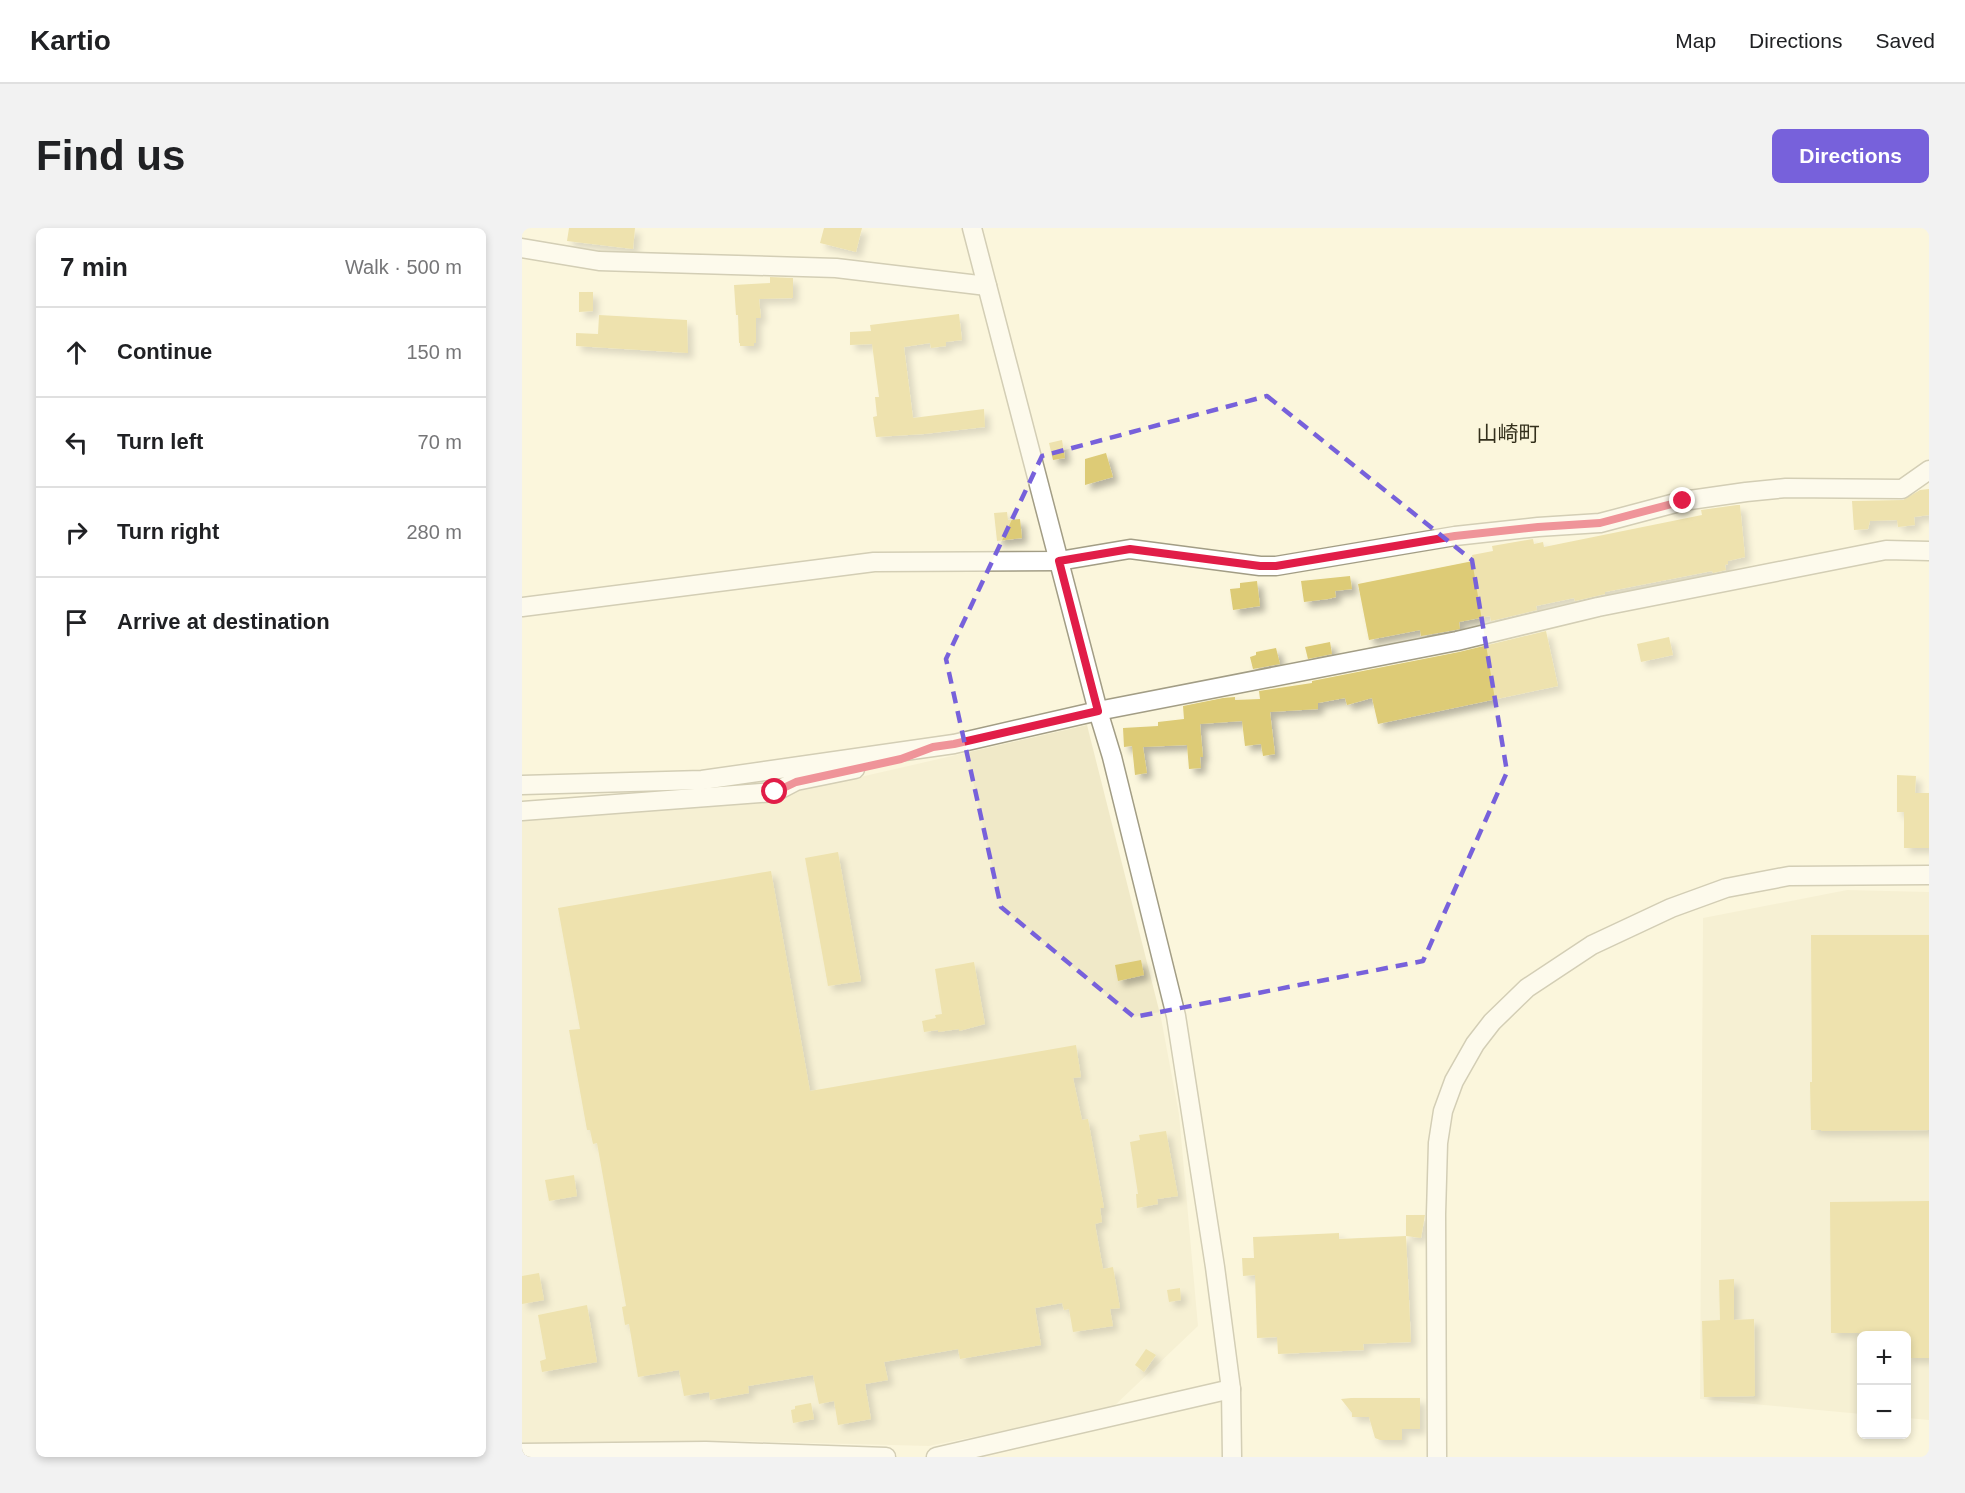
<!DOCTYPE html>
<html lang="en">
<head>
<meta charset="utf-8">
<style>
	body { margin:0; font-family:Helvetica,"Noto Sans JP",sans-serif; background:#f2f2f2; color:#202124 }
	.controls { position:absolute; right:18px; bottom:18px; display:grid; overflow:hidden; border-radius:9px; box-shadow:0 3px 9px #0003 }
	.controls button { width:54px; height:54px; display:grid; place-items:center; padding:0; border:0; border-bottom:2px solid #e0e0e0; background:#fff; color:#202124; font:30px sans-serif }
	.stop { position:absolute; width:18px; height:18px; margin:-14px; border:4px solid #e11d48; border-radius:50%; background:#fff }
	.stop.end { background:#e11d48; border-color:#fff; box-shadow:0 2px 6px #0008 }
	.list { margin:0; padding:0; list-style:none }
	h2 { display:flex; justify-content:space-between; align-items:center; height:78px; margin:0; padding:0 24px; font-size:26px }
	h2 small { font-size:20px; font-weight:400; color:#757577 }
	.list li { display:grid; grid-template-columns:39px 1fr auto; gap:18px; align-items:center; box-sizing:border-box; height:90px; padding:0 24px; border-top:2px solid #e0e0e0 }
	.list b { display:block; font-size:22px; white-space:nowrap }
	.list em { font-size:20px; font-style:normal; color:#757577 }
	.icon { flex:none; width:33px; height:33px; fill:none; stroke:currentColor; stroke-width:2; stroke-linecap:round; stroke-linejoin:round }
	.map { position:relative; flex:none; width:1407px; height:1229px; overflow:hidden; border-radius:9px }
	header { display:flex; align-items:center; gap:36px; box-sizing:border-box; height:84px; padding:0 30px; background:#fff; border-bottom:2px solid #e0e0e0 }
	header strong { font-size:28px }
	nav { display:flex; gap:33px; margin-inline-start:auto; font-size:21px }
	.intro { display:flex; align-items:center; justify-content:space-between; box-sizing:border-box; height:144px; padding:0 36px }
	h1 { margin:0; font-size:42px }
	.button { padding:15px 27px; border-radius:9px; background:#7761db; color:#fff; font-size:21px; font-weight:700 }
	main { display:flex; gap:36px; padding:0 36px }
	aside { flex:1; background:#fff; border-radius:9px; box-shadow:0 3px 9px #0003 }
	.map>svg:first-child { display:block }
</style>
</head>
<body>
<header>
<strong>Kartio</strong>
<nav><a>Map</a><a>Directions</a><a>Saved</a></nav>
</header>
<div class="intro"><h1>Find us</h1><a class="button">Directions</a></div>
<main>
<aside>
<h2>7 min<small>Walk · 500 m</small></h2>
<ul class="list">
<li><svg class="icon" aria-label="ahead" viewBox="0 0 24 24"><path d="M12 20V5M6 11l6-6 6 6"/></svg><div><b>Continue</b></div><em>150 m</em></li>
<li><svg class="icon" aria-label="left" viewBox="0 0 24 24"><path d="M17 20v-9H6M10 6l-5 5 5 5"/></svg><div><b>Turn left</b></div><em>70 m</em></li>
<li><svg class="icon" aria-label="right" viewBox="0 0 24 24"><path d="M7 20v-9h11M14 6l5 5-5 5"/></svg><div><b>Turn right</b></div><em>280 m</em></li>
<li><svg class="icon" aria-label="arrive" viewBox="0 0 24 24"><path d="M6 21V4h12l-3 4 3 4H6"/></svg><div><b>Arrive at destination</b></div></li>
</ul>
</aside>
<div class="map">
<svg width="1407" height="1229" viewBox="0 0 1407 1229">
	<defs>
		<filter id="shadow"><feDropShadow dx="5.5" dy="5.5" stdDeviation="3" flood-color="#0004"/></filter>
	</defs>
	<rect width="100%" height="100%" fill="#fbf6dc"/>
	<g fill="#f0e9c8">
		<polygon points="565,497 639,790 657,886 676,1098 589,1181 407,1218 209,1213 16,1220 0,1219 0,590 264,566"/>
		<polygon points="1325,662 1407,664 1407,1192 1385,1190 1384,1108 1340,1108 1339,1186 1178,1171 1181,690"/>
	</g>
	<g fill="#ddcb76" filter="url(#shadow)">
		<polygon points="47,0 113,0 111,21 45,13"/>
		<polygon points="302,0 340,0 334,24 298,15"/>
		<polygon points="248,49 271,50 271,70 237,71 239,90 234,90 234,115 232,115 232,118 218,118 218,115 217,115 216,87 214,87 212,57 248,55"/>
		<polygon points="57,64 71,64 71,83 57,84"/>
		<polygon points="437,86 440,112 424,114 424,118 409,120 408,115 382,119 391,190 462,181 463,199 402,206 354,209 351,189 355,188 353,169 357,169 350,116 328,117 328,104 349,103 348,97"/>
		<polygon points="77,87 165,92 166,125 54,118 54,105 76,106"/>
		<polygon points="540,212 543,230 531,232 527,215"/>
		<polygon points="584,225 591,249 563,257 563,231"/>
		<polygon points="1407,261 1407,287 1392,289 1393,297 1376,299 1375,292 1348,293 1346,301 1332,302 1330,273 1381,272 1398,262"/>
		<polygon points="1215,277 1218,277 1223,329 1206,333 1206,336 1203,337 1204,342 1191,345 1190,343 1083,364 1083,366 1053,373 1052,370 1014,378 1015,382 969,393 968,388 937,394 938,401 933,402 899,408 898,402 847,412 836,356 951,333 950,327 971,323 970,318 1011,311 1012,316 1021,314 1022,319 1180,287 1179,282"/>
		<polygon points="485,284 486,292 498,291 500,310 475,313 472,285"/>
		<polygon points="828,348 830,361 813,363 814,369 806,371 782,374 779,353"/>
		<polygon points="735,353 738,378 711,382 708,361 718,360 718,355"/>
		<polygon points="1024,403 1036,458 856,496 850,470 825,477 823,470 796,475 796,481 748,484 753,526 741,528 739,516 723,518 720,493 678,496 681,529 678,529 679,540 667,541 665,517 621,519 625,545 613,547 610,518 602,519 601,500 636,498 636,494 662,491 661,478 701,470 713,469 713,472 738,471 737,463 790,455 790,453 937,424"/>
		<polygon points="1147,409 1151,427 1119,434 1115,416"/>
		<polygon points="808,414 810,426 786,431 783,419"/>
		<polygon points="754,420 758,436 731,441 728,429 734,427 734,424"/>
		<polygon points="1375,547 1394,548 1393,565 1407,565 1407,620 1382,620 1382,584 1375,584"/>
		<polygon points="316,624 339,753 306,758 283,630"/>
		<polygon points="249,643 288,863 554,817 559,849 551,850 560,892 566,891 582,980 578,980 580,994 573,996 581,1041 591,1039 598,1080 588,1081 591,1098 551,1104 547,1081 542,1082 540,1075 513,1080 519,1117 438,1131 436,1121 362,1134 366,1152 343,1156 349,1191 316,1197 312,1173 297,1176 291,1147 226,1158 227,1165 188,1172 187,1164 162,1168 157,1142 116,1149 107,1096 103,1097 100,1079 104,1078 75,915 71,916 68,902 65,902 47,802 58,801 36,680"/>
		<polygon points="1289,707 1407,707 1407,902 1299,903 1299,902 1289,902 1288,854 1290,854"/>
		<polygon points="619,732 622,747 596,753 593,737"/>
		<polygon points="452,734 463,796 437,803 437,801 416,804 416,802 402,804 400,793 414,790 413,787 420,786 413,741"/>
		<polygon points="644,903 656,968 635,971 636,976 615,980 614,966 616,966 608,914 618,912 617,907"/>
		<polygon points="52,947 55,968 27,973 23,952"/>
		<polygon points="1407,973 1407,1130 1384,1130 1384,1107 1357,1107 1357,1105 1309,1105 1308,974"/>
		<polygon points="884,987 903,987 899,1010 884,1008"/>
		<polygon points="817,1005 817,1011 884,1008 889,1114 841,1116 842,1122 756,1126 755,1109 735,1110 733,1047 721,1048 720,1030 732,1030 731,1009"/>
		<polygon points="17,1045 22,1072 0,1076 0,1048"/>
		<polygon points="1212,1051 1212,1092 1232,1091 1233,1168 1182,1169 1180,1093 1198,1092 1197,1052"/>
		<polygon points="658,1060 659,1072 647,1074 645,1062"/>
		<polygon points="65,1077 75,1134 20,1144 18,1133 24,1131 16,1087"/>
		<polygon points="624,1121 634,1127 622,1144 613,1137"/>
		<polygon points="829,1170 898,1170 898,1201 880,1201 880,1212 858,1212 853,1210 847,1189 830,1189 830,1185 819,1171"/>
		<polygon points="289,1175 292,1191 271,1195 269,1182 273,1181 273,1178"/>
	</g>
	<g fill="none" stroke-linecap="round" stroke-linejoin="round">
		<defs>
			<g id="minor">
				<polyline points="450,0 576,483 590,529 654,788 693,1039 709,1161 710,1229"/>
				<polyline points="0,20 77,33 314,40 465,58"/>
				<polyline points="0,379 352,334 537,333 608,321 738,338 754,338 933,308 1016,299 1078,295 1161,273 1224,264 1264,260 1380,261 1407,242"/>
				<polyline points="0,557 180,552 432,516 576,483 935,413 1076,379 1364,322 1407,323"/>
				<polyline points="0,583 253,564 274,553 333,541"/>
				<polyline points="0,1225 184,1223 364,1229"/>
				<polyline points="414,1229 709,1161"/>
				<polyline points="915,1229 914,986 916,915 921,883 932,853 953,816 970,794 1005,760 1070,717 1149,680 1204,660 1267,648 1407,647"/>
			</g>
		</defs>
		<use href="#minor" stroke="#a29d85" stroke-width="21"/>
		<use href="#minor" stroke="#fff" stroke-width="18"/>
	</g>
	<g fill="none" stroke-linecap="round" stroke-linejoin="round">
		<polyline stroke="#e11d48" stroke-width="8" points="253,564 274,554 379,531 411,519 432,516 576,483 537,333 608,321 738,338 754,338 933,308 1016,299 1078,295 1161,273"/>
	</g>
	<path d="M0 0H1407V1229H0ZM745 168 950 332 985 544 901 733 612 789 479 679 424 431 520 228Z" fill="#fbf6dc" fill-opacity=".55" fill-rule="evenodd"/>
	<path fill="none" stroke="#7761db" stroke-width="4.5" stroke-dasharray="12 8" stroke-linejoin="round" d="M745 168 950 332 985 544 901 733 612 789 479 679 424 431 520 228Z"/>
	<g text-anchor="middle" stroke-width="6" stroke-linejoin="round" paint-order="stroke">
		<g font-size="21" fill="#34301c" stroke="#fbf6dc">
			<text x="986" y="213">山崎町</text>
		</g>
	</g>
</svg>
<div class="controls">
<button>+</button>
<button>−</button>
</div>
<div class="stop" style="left:253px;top:564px"></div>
<div class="stop end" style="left:1161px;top:273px"></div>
</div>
</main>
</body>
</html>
